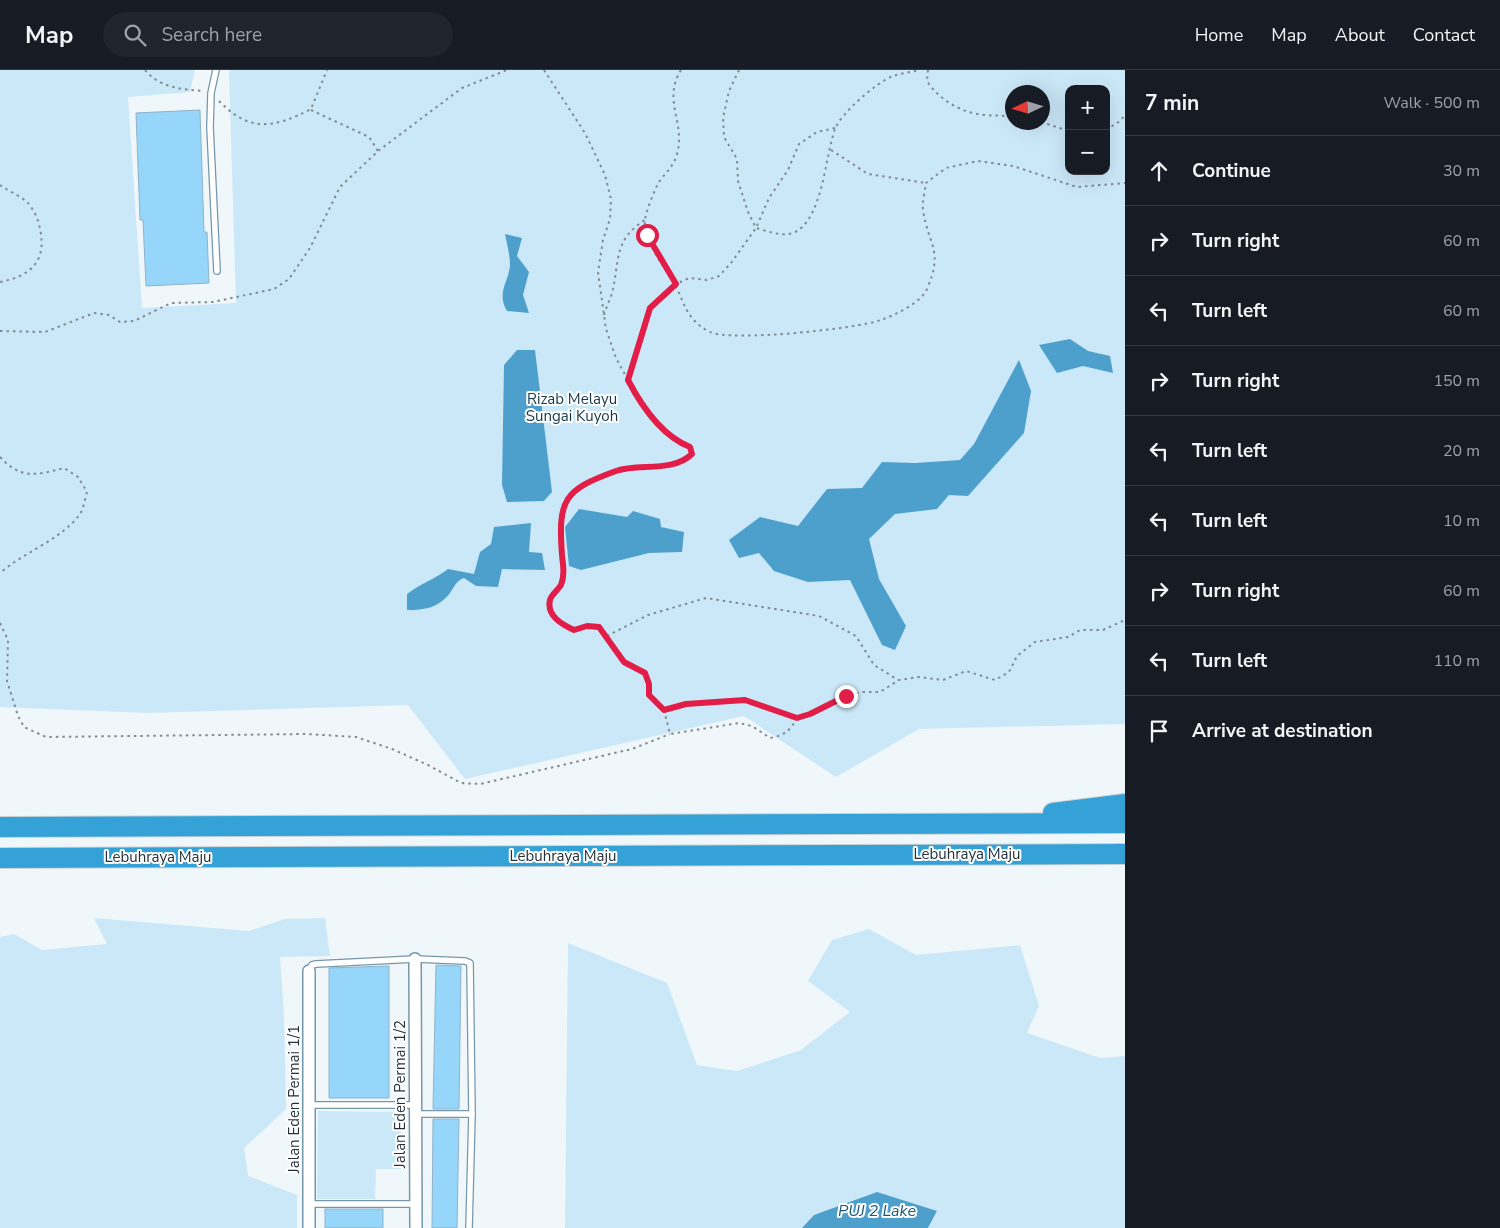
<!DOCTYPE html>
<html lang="en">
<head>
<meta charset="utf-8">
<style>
	body { margin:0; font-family:"Nunito Sans",sans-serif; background:#20242c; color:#f1f3f6 }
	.controls { position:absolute; right:15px; top:15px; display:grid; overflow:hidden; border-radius:10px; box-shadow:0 5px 20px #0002 }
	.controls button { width:45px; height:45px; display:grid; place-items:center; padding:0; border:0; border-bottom:1px solid #363941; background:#171b24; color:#f1f3f6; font:25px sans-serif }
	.compass { position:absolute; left:1005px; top:15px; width:45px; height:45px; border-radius:50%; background:#171b24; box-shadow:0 5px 20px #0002; rotate:266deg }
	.stop { position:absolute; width:15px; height:15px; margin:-11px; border:4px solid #e11d48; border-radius:50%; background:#fff }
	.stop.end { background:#e11d48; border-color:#fff; box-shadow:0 1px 5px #0008 }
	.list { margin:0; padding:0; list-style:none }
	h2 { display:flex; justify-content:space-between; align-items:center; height:65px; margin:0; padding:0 20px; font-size:21px }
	h2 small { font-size:16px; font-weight:400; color:#9ea1a6 }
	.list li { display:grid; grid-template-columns:32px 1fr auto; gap:15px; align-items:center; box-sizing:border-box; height:70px; padding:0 20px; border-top:1px solid #363941 }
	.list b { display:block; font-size:19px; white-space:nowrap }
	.list em { font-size:16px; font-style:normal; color:#9ea1a6 }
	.icon { flex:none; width:28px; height:28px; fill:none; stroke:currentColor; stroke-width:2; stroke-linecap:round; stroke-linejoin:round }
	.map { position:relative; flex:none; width:1125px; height:1158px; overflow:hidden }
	header { display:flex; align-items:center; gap:30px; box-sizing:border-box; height:70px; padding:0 25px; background:#171b24; border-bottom:1px solid #363941 }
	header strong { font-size:24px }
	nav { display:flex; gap:28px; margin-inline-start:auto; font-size:18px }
	.search { width:350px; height:45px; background:#20242c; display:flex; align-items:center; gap:12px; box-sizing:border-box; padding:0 18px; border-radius:28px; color:#9ea1a6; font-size:19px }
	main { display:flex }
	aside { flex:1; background:#171b24 }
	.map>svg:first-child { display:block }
</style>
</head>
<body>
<header>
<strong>Map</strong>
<div class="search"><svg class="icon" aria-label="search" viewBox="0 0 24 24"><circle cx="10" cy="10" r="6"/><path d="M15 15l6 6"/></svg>Search here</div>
<nav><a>Home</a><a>Map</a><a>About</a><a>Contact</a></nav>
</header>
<main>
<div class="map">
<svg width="1125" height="1158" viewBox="0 0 1125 1158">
	<rect width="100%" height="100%" fill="#f0f7fb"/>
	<g fill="#cbe8f9" fill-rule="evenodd">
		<path d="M0 0H195L190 22 128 27 142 238 236 233 229 0H1125V654L919 659 836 707 744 646 465 709 408 635 148 643 0 637ZM1069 19H1106V101H1069ZM1012 22H1042V52H1012Z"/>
		<polygon points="94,848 249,861 285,849 325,848 330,886 280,887 284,946 286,1039 244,1078 248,1106 297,1125 297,1158 0,1158 0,867 14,864 42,880 107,874"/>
		<polygon points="869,859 916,885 1020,875 1039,936 1027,963 1100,988 1125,986 1125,1158 928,1158 937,1142 814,1145 802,1158 565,1158 568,873 667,913 697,995 737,1001 801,980 850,942 808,911 832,870"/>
		<polygon points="318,1041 401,1042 401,1099 376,1099 375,1129 317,1129"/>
	</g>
	<g fill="#4da0cc">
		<path d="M505 164 522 168 517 186 529 202 523 225 529 243 507 241C496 222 509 212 510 195 510 185 507 174 505 164Z"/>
		<polygon points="1070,269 1088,281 1110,286 1113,303 1083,296 1057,303 1039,275"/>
		<polygon points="517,280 535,280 552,422 544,431 507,432 502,415 504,295"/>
		<polygon points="1019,290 1031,321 1024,363 968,426 949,425 937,439 895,444 869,469 879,509 906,556 895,580 882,575 850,510 808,512 774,501 759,483 739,488 729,470 760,447 798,456 827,419 862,418 882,392 915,393 960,390 974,374"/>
		<polygon points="579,439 627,447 633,441 660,449 661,457 684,462 682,482 649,483 581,500 569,496 565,457"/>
		<path d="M531 453 529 482 542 483 545 500 502 499 498 517 476 516 464 508C457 510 454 517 450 523 438 538 425 540 407 540V524C420 514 435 509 448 499L474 504 480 482 491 474 494 457Z"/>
		<polygon points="877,1122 937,1141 928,1158 802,1158 814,1145"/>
	</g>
	<g fill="#96d6fa" stroke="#8fb2c7">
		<polygon points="200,40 204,162 207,162 209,213 146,216 143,150 140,150 136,43"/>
		<polygon points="436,895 461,896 459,1039 433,1039"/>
		<polygon points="389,896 389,1028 329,1028 329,898"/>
		<polygon points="433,1049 459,1049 457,1158 432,1158"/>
		<rect x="325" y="1139" width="58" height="19"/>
	</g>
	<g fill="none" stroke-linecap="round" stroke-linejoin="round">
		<defs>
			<g id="lane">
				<polyline points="216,0 211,23 210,57 217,201"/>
				<polyline points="309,901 312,895 316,894 415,889 465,891 470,893 472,1044 469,1158"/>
				<polyline points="309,1035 415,1035"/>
				<polyline points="415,1044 472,1044"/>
				<polyline points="309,1134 415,1134"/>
			</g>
			<g id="street">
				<polyline points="415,889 416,1158"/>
				<polyline points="309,1158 309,901"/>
			</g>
			<g id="highway">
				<polyline points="1053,743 1125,734"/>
				<polyline points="0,757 1125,753"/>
				<polyline points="0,788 1125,784"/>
			</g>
		</defs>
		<use href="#lane" stroke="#7597ab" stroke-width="8"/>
		<use href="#street" stroke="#7597ab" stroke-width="14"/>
		<use href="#highway" stroke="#cfd2d4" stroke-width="22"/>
		<g stroke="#818b92" stroke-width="2" stroke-dasharray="2.5 4" stroke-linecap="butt">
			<path d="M145 0C160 18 181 19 203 21"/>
			<polyline points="544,0 585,63 605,105 611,129 610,149 603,170 598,202 606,259 616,288 628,310"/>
			<path d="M681 0C662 30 686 54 677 84 674 96 666 102 659 112 655 119 645 143 645 151 644 168 660 192 669 205 685 227 682 248 710 262 731 272 856 259 881 250 895 245 921 233 927 219 944 180 928 175 923 140 922 132 925 121 926 113L946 98 978 91 1013 96 1077 117 1125 113"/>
			<path d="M739 0 729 21 723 48 724 67 737 89 738 111 748 142 756 158C767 161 782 167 793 163 823 151 825 86 835 59 841 43 877 12 893 6 902 3 911 2 920 0"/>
			<path d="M928 0 927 11C939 30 962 43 984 45 994 46 1003 45 1012 47"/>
			<path d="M219 31C250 63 274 58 311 39L327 0"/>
			<polyline points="311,40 369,67 378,81"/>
			<polyline points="1041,52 1069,61"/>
			<path d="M835 58 817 62 799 74 788 100 769 128 756 158 731 193 719 206 707 210 689 208 676 214 650 238 628 310C641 335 662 365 689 377L692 384C672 403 640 393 616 401 563 420 558 430 562 485 563 495 565 505 561 515 558 520 551 525 550 530 546 546 563 555 574 560L587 556 599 557 624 592 645 603 649 614V625L664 640 686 635 745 630 797 648 810 644 846 626 860 622H880L899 610 919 607 943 610 966 601 995 610 1009 602 1017 586 1035 572 1068 567 1080 560H1103L1125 550"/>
			<polyline points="1106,60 1120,51 1125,45"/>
			<polyline points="831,80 868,104 926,113"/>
			<path d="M0 115C8 121 19 125 27 132 33 138 39 150 40 159 47 191 31 206 0 212"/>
			<path d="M604 245C606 238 610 230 612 223 620 191 613 170 645 150"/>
			<polyline points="0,261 45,262 94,243 109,245 120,252 134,251 171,233 213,232 274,219 289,209 310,178 340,117 378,81 462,18 507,0"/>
			<path d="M0 387C21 410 37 405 64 398L78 407 87 422C85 428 84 438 80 444 61 470 24 482 0 503"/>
			<polyline points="0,553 8,570 7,611 18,646 24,657 46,667 307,664 356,667 392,679 428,695 461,713 480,714 632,679 670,664"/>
			<polyline points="607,566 648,545 706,528 819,546 856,566 874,595 898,610"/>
			<path d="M664 640 670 664 739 653 752 656 770 668C785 665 790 661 797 648"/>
		</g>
		<use href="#lane" stroke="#fff" stroke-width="5.5"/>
		<use href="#street" stroke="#fff" stroke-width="11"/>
		<use href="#highway" stroke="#34a2d6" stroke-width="20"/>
	</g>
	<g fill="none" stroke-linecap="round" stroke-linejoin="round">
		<path stroke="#e11d48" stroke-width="6" d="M647 165 676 214 650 238 628 310C641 335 662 366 690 377L692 384C672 403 640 393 616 401 563 420 558 430 562 485 563 495 565 505 561 515 558 520 551 525 550 530 546 546 563 555 574 560L587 556 599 557 624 592 645 603 649 614V625L664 640 686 634 745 630 797 648 810 644 846 626"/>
	</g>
	<g text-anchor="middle" stroke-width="4" stroke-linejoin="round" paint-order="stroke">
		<g font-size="15" fill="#13384a" stroke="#fff">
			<text x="572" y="334">Rizab Melayu<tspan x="572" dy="17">Sungai Kuyoh</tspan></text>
		</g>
		<g font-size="15" fill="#23313a" stroke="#fff">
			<text x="967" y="789">Lebuhraya Maju</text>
			<text x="563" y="791">Lebuhraya Maju</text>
			<text x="158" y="792">Lebuhraya Maju</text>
			<text transform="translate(400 1024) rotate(-90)" y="5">Jalan Eden Permai 1/2</text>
			<text transform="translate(294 1029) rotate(-90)" y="5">Jalan Eden Permai 1/1</text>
		</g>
		<g font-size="16" font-style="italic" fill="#195977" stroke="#fff">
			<text x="877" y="1146">PUJ 2 Lake</text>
		</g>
	</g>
</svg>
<div class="controls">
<button>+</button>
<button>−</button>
</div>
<svg class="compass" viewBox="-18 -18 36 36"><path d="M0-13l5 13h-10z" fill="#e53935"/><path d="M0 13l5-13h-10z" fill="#9ea1a6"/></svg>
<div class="stop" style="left:647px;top:165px"></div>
<div class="stop end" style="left:846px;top:626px"></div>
</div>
<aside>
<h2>7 min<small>Walk · 500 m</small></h2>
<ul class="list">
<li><svg class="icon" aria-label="ahead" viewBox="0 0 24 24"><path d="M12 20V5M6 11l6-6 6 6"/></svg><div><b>Continue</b></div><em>30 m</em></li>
<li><svg class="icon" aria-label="right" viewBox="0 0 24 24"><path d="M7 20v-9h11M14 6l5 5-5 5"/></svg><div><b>Turn right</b></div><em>60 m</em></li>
<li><svg class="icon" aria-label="left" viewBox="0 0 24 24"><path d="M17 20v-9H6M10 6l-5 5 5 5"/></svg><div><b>Turn left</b></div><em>60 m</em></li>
<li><svg class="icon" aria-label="right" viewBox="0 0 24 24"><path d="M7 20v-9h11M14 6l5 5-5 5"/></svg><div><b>Turn right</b></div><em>150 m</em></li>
<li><svg class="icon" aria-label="left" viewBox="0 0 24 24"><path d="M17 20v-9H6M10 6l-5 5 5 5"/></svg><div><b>Turn left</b></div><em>20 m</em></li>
<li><svg class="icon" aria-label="left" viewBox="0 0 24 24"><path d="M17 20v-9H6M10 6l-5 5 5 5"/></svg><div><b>Turn left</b></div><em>10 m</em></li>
<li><svg class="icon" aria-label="right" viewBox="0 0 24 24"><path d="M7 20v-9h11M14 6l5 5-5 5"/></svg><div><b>Turn right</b></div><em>60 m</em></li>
<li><svg class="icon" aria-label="left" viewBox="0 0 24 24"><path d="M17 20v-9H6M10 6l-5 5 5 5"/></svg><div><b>Turn left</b></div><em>110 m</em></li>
<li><svg class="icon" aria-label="arrive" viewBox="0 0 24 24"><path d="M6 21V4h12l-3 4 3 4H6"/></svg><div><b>Arrive at destination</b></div></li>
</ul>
</aside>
</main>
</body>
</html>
